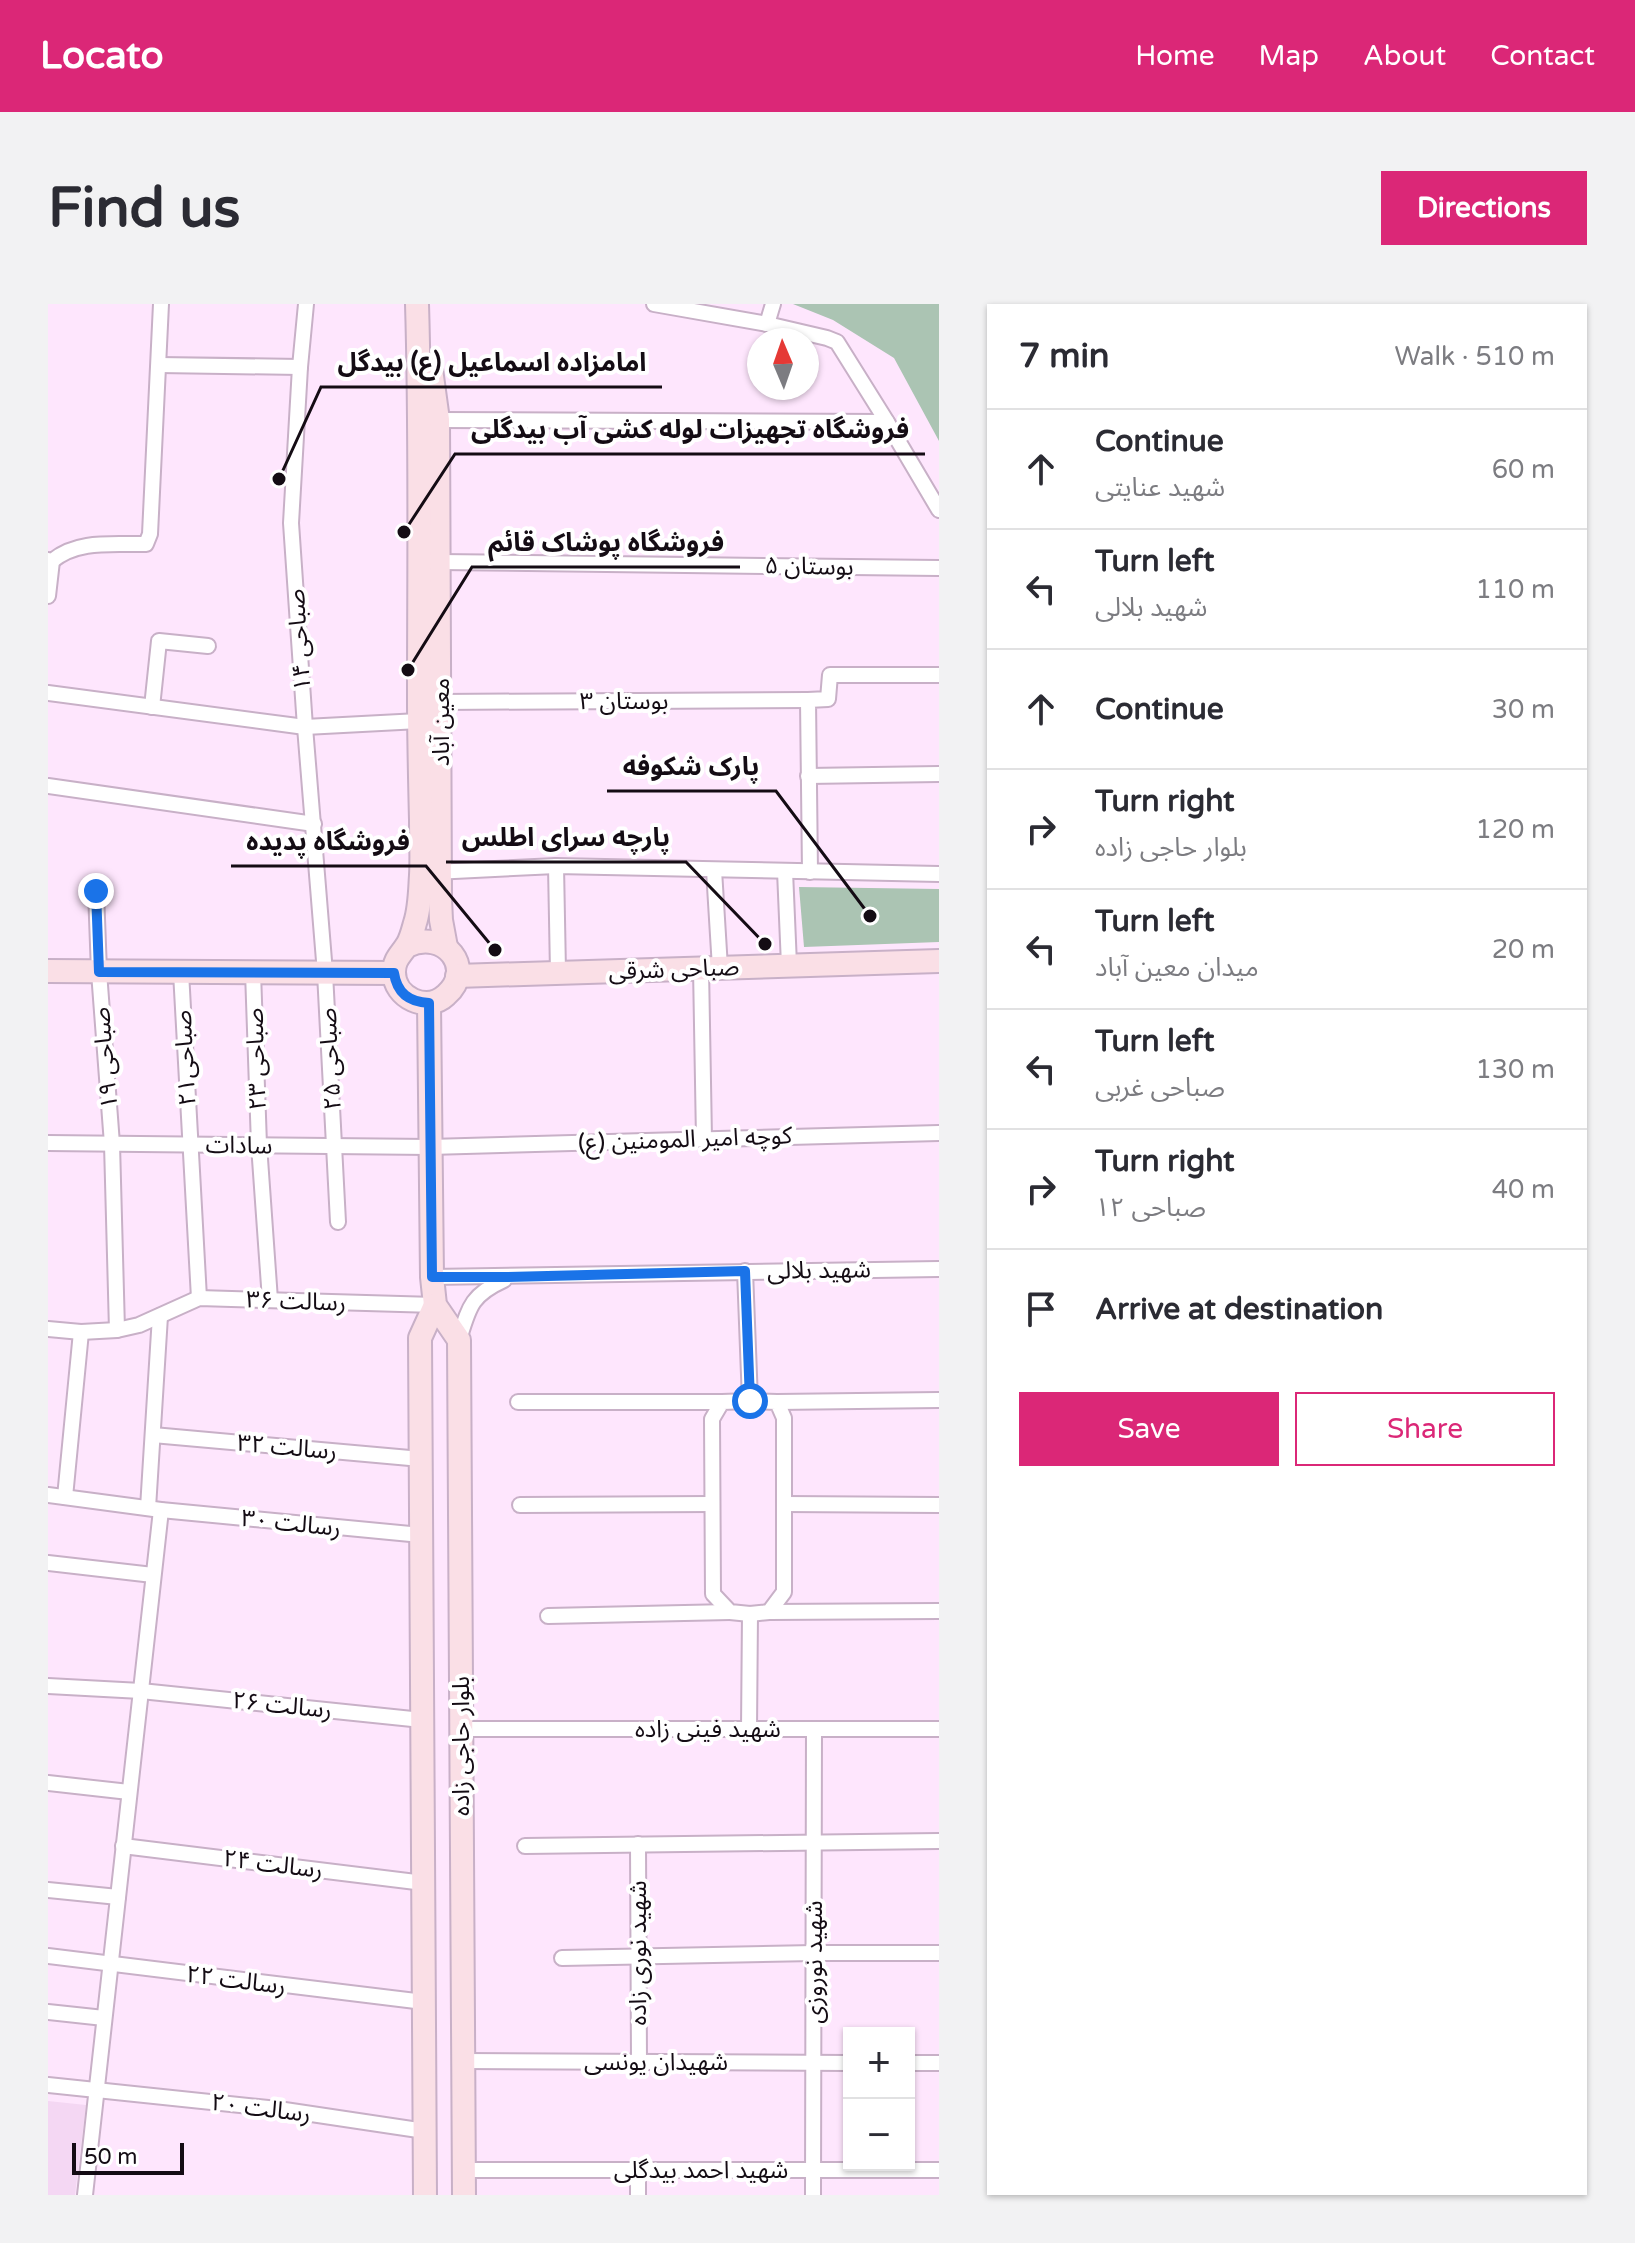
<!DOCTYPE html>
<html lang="en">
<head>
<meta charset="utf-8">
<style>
	body { margin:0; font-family:"Varela Round","Noto Sans Arabic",sans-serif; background:#f2f2f3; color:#2b2b33 }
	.controls { position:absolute; right:24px; bottom:24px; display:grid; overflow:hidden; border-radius:0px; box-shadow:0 2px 6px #0004 }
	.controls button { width:72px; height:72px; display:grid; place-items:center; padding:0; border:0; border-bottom:2px solid #e1e1e2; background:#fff; color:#2b2b33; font:40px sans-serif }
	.compass { position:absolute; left:699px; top:24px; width:72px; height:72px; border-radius:50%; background:#fff; box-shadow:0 2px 6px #0004; rotate:358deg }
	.scale { position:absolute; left:24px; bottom:20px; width:112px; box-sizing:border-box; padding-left:8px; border:4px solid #140c14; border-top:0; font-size:22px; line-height:28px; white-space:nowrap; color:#140c14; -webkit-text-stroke:6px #fff; paint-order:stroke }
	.stop { position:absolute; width:24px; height:24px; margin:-18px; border:6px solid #1a73e8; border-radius:50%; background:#fff }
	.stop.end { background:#1a73e8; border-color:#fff; box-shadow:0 2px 8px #0008 }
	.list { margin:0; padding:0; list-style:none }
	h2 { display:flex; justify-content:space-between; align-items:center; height:104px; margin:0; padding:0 32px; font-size:34px }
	h2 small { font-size:26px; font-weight:400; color:#7c7c81 }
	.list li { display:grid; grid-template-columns:52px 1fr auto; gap:24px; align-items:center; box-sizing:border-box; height:120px; padding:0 32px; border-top:2px solid #e1e1e2 }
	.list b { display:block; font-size:30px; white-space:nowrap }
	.list p { margin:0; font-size:26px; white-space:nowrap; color:#7c7c81 }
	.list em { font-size:26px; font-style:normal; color:#7c7c81 }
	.actions { display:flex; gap:16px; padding:24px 32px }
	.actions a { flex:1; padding:18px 0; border:2px solid #db2777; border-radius:0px; text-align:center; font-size:28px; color:#db2777 }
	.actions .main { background:#db2777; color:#fff }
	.icon { flex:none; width:44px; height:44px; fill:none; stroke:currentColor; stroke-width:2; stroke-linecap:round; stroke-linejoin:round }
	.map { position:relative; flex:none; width:891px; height:1891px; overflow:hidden; border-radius:0px }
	header { display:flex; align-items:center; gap:48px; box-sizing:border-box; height:112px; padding:0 40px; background:#db2777; color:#fff }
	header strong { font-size:38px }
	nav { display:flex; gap:44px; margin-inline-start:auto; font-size:28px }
	.intro { display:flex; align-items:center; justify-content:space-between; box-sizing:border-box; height:192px; padding:0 48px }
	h1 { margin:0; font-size:56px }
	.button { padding:20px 36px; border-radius:0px; background:#db2777; color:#fff; font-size:28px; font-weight:700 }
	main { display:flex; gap:48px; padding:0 48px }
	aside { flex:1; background:#fff; border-radius:0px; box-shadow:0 2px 6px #0004 }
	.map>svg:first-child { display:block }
</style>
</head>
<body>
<header>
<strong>Locato</strong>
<nav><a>Home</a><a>Map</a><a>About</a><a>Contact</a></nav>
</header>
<div class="intro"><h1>Find us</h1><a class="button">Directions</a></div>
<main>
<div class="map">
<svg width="891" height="1891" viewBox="0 0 891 1891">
	<rect width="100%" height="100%" fill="#fee6fd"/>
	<polygon fill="#f4d7f3" points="0,1797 38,1801 27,1891 0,1891"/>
	<g fill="#abc4b3">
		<polygon points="745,0 891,0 891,137 846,54 785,16"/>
		<polygon points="751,583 891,585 891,638 756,643"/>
	</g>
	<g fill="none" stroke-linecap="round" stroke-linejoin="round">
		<defs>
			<g id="street">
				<polyline points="258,0 252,63 243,219 257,423 277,669 290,918"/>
				<polyline points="606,0 719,20 779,34 789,38 839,118 891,206"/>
				<polyline points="719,20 725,0"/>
				<polyline points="111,61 252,63"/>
				<polyline points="390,116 839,118"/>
				<path d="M0 256 4 257C30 235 66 241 98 240L102 230 113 0"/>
				<polyline points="391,258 891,264"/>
				<polyline points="0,292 4,257"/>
				<polyline points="0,389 257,423 371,417"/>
				<polyline points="392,398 760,396"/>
				<polyline points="104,403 111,337 160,342"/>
				<polyline points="760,472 891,470"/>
				<polyline points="0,482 266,520"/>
				<polyline points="508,562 510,668"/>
				<polyline points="666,566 672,664"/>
				<polyline points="737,567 741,661"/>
				<polyline points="386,568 508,562 891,570"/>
				<polyline points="762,568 760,396 780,395 782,371 891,371"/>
				<polyline points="48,587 51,668 64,840 69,1026"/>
				<polyline points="653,664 656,835"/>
				<polyline points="133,668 151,994"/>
				<polyline points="205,668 211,841 222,996"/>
				<polyline points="0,839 382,843 891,829"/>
				<polyline points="697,967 702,1097"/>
				<polyline points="384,973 891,965"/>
				<polyline points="0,1025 33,1028 69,1026 91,1021 151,994 387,1001"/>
				<path d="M411 1036C421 1003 423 991 456 976"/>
				<polygon points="702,1097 729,1098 736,1114 736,1288 721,1308 702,1310 682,1308 665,1290 664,1115 674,1098"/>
				<polyline points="470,1098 674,1098"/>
				<polyline points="729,1098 891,1096"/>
				<polyline points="105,1131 373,1155"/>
				<polyline points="0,1191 113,1206 373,1231"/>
				<polyline points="17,1193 33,1028"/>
				<polyline points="736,1200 891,1201"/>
				<polyline points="472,1201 664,1200"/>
				<polyline points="100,1204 112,1012"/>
				<polyline points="0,1259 105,1271"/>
				<polyline points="721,1308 891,1307"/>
				<polyline points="500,1312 682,1308"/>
				<polyline points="0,1382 93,1387 374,1416"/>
				<polyline points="413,1425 891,1425"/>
				<polyline points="701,1425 702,1310"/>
				<polyline points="0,1479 81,1488"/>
				<polyline points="590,1540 591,1758"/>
				<polyline points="75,1542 376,1579"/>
				<polyline points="477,1542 891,1537"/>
				<polyline points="0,1586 70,1593"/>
				<polyline points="0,1652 376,1698"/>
				<polyline points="514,1654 766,1649 891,1649"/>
				<polyline points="0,1708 56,1714"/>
				<polyline points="415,1757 801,1759"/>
				<polyline points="861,1759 891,1759"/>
				<polyline points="0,1781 230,1805 377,1827"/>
				<polyline points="416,1866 891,1866"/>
				<polyline points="590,1866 590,1891"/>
				<polyline points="37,1891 113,1206"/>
				<polyline points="765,1891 766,1425"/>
			</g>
			<g id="secondary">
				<polyline points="383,65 390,116 392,595 393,616 398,643"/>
				<path d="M359 642C397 624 428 665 398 691 379 709 346 694 346 668 346 655 353 651 359 641 363 635 365 626 367 619 372 604 372 586 373 571 374 553 373 534 373 516 372 475 371 435 371 395 371 263 373 131 369 0"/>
				<polyline points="0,667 346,669"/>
				<polyline points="409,672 891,657"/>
				<polyline points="381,699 384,973 387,1001 411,1036 416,1891"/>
				<polyline points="377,1891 372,1034 387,1001"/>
			</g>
		</defs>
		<use href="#street" stroke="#c8b0c7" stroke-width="18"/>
		<use href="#secondary" stroke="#c8b0c7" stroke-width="26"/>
		<use href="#street" stroke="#fff" stroke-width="14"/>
		<use href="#secondary" stroke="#fadfe6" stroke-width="22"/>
	</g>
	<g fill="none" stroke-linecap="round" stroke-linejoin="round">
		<path stroke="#1a73e8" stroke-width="10" d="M48 587 51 668 346 669C349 689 361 698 381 699L384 973H460L697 967 702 1097"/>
	</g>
	<g text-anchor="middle" stroke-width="8" stroke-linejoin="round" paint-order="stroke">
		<g font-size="24" fill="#140c14" stroke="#fff">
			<text transform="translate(761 262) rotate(1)" y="8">بوستان ۵</text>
			<text transform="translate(251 336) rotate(-94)" y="8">صباحی ۱۴</text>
			<text x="576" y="405">بوستان ۳</text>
			<text transform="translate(393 418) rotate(-90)" y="8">معین آباد</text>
			<text transform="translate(626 665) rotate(-2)" y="8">صباحی شرقی</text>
			<text transform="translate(57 754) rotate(-95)" y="8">صباحی ۱۹</text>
			<text transform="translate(137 754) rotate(-93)" y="8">صباحی۲۱</text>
			<text transform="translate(208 755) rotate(-92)" y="8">صباحی ۲۳</text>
			<text transform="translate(282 755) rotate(-93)" y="8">صباحی ۲۵</text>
			<text transform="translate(637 835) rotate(-2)" y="8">کوچه امیر المومنین (ع)</text>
			<text transform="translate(191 841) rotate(1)" y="8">سادات</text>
			<text transform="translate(771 966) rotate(-1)" y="8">شهید بلالی</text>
			<text transform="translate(248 997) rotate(2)" y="8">رسالت ۳۶</text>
			<text transform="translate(239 1143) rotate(5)" y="8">رسالت ۳۲</text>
			<text transform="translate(243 1219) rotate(6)" y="8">رسالت ۳۰</text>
			<text transform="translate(234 1401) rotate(6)" y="8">رسالت ۲۶</text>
			<text x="660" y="1433">شهید فینی زاده</text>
			<text transform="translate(413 1442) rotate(-90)" y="8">بلوار حاجی زاده</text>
			<text transform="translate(225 1560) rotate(7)" y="8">رسالت ۲۴</text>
			<text transform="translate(590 1649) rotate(-90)" y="8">شهید نوری زاده</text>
			<text transform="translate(766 1658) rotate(-90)" y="8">شهید نوروزی</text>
			<text transform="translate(188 1676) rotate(7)" y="8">رسالت ۲۲</text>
			<text x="608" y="1766">شهیدان یونسی</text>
			<text transform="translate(213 1804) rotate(7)" y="8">رسالت ۲۰</text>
			<text x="653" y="1874">شهید احمد بیدگلی</text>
		</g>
	</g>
	<path fill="none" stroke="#140c14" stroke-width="3" d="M231 175L273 83H614M356 228L407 150H877M360 366L424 263H692M822 612L728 487H559M717 640L638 558H398M447 646L378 562H183"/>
	<g fill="#140c14" stroke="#fff" stroke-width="3">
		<circle cx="231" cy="175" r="8"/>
		<circle cx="356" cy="228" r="8"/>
		<circle cx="360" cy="366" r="8"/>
		<circle cx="822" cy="612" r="8"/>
		<circle cx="717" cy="640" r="8"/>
		<circle cx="447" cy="646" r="8"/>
	</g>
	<g font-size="26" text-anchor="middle" font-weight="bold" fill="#140c14" stroke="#fff" stroke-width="8" stroke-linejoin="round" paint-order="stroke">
		<text x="444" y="67">امامزاده اسماعیل (ع) بیدگل</text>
		<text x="642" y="134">فروشگاه تجهیزات لوله کشی آب بیدگلی</text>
		<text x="558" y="247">فروشگاه پوشاک قائم</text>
		<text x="643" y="471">پارک شکوفه</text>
		<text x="518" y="542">پارچه سرای اطلس</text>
		<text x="280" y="546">فروشگاه پدیده</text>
	</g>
</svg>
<div class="controls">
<button>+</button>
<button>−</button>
</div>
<svg class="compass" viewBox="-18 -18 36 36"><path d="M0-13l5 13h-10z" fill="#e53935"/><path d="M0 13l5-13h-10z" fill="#7c7c81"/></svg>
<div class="scale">50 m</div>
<div class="stop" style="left:702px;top:1097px"></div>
<div class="stop end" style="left:48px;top:587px"></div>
</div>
<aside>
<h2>7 min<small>Walk · 510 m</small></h2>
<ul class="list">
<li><svg class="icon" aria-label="ahead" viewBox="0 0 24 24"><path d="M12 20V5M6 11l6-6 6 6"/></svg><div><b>Continue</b><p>شهید عنایتی</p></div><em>60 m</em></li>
<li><svg class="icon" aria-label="left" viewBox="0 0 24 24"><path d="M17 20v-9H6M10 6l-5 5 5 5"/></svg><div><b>Turn left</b><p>شهید بلالی</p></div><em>110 m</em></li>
<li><svg class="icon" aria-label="ahead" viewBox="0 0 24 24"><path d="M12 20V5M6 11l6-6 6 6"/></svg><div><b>Continue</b></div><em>30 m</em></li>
<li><svg class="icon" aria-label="right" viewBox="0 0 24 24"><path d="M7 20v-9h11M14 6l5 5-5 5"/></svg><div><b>Turn right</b><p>بلوار حاجی زاده</p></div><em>120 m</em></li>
<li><svg class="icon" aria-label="left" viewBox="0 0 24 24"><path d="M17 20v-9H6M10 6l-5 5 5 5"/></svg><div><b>Turn left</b><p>میدان معین آباد</p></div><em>20 m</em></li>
<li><svg class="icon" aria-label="left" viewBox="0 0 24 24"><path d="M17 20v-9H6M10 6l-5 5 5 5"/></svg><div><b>Turn left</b><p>صباحی غربی</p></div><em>130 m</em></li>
<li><svg class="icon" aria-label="right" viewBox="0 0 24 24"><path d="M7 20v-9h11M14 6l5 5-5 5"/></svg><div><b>Turn right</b><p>صباحی ۱۲</p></div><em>40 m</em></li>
<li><svg class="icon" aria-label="arrive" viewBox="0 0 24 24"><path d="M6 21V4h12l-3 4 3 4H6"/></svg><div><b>Arrive at destination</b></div></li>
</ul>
<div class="actions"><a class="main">Save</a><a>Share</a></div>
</aside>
</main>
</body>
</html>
